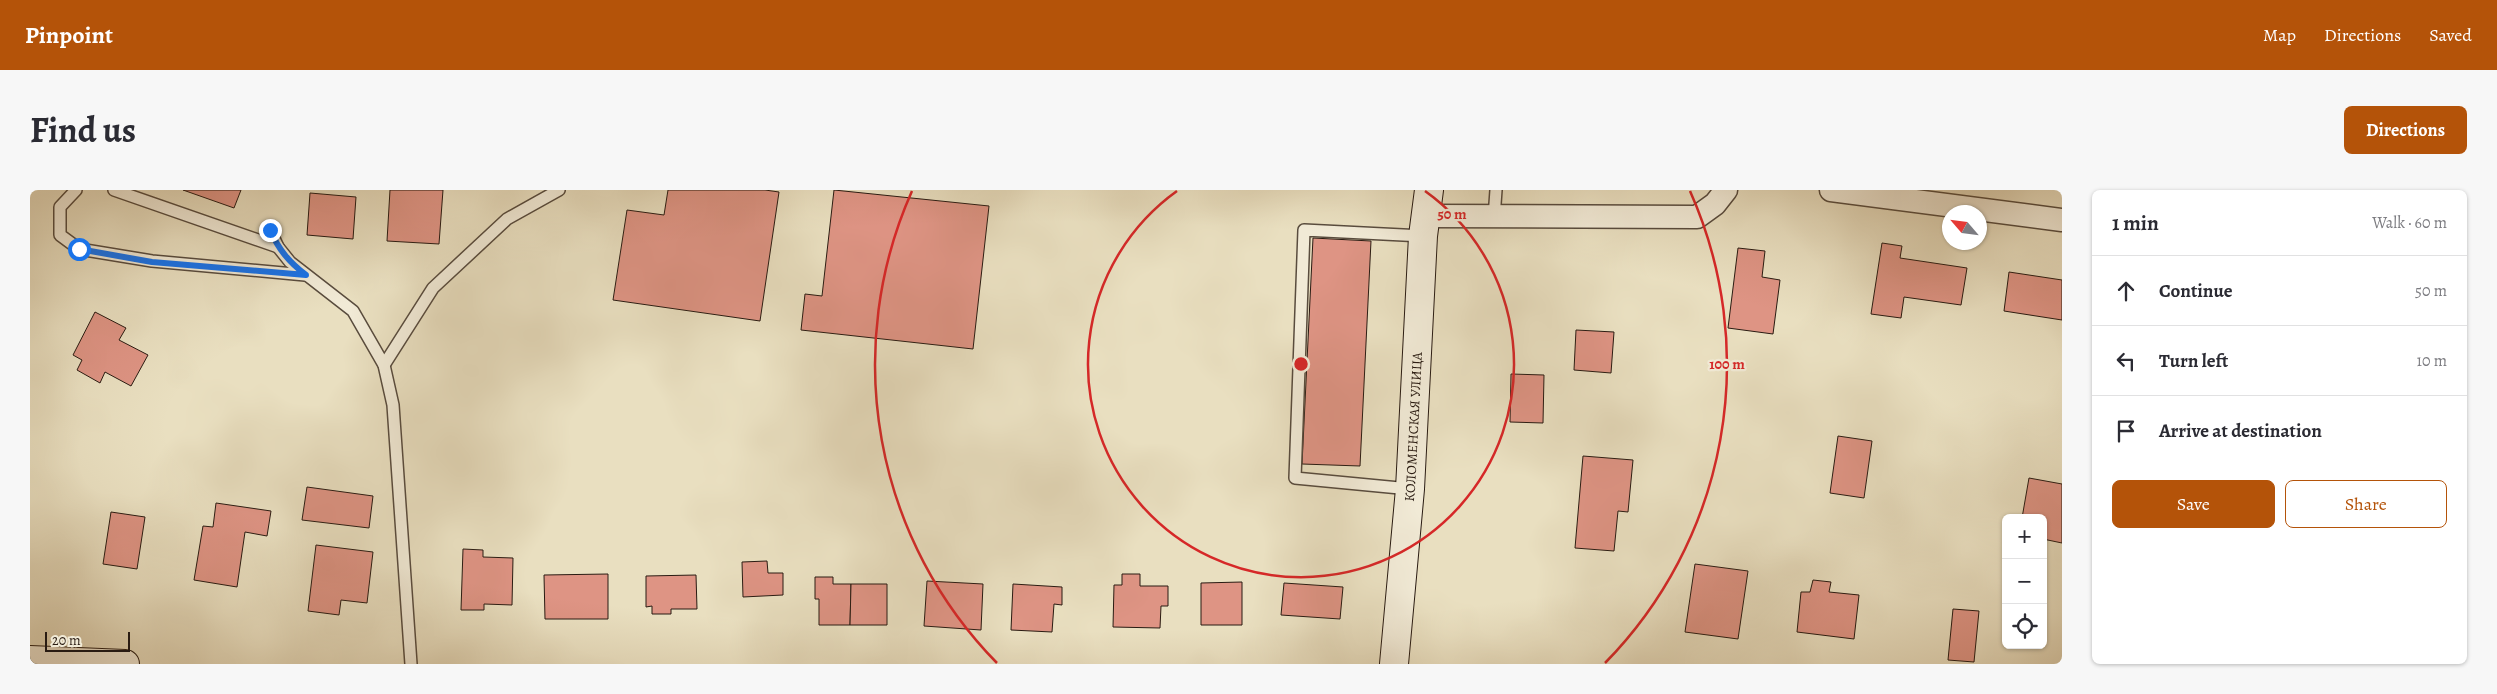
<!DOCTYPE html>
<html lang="en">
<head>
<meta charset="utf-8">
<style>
	body { margin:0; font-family:Alegreya,serif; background:#f7f7f7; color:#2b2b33 }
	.controls { position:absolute; right:15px; bottom:15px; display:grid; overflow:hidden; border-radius:8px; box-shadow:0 1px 4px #0004 }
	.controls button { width:45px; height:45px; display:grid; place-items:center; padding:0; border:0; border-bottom:1px solid #e1e1e2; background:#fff; color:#2b2b33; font:25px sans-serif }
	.compass { position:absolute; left:1912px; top:15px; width:45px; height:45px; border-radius:50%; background:#fff; box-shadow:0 1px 4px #0004; rotate:298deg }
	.scale { position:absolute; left:15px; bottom:12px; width:85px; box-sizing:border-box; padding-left:5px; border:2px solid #291b12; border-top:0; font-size:14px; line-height:18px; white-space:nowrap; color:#291b12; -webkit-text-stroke:4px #f1ead6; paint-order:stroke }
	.stop { position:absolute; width:15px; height:15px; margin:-11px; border:4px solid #1a73e8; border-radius:50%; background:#fff }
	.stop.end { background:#1a73e8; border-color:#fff; box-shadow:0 1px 5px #0008 }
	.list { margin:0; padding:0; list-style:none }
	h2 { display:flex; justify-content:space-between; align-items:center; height:65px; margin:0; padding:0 20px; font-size:21px }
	h2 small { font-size:16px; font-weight:400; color:#7c7c81 }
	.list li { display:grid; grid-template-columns:32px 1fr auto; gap:15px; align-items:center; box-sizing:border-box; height:70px; padding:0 20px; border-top:1px solid #e1e1e2 }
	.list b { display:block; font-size:19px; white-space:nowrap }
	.list em { font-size:16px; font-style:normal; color:#7c7c81 }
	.actions { display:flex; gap:10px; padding:15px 20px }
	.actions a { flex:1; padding:11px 0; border:1px solid #b45309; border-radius:8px; text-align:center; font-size:18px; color:#b45309 }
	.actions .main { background:#b45309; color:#fff }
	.icon { flex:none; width:28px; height:28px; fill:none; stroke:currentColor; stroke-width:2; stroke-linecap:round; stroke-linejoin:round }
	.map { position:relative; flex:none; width:2032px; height:474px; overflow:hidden; border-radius:8px }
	header { display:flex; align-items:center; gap:30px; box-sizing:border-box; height:70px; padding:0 25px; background:#b45309; color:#fff }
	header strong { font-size:24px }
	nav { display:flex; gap:28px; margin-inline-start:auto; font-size:18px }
	.intro { display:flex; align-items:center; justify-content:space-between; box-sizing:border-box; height:120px; padding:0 30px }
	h1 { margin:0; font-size:35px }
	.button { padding:12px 22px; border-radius:8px; background:#b45309; color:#fff; font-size:18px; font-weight:700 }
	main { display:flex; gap:30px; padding:0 30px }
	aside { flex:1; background:#fff; border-radius:8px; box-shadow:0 1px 4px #0004 }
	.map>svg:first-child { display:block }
</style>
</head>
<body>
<header>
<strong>Pinpoint</strong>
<nav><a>Map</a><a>Directions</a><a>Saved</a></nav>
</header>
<div class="intro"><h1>Find us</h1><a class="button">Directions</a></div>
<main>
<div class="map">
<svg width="2032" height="474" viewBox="0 0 2032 474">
	<rect width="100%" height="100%" fill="#e9dfc0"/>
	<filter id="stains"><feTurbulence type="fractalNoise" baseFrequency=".004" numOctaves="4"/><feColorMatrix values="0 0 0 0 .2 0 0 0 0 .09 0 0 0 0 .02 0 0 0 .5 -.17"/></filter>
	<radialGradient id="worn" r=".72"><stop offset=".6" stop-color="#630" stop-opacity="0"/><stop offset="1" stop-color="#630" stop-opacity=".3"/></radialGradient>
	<g fill="#de9484" stroke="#291b12">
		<polygon points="153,0 211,0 204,18"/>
		<polygon points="360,0 413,0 409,54 357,51"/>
		<polygon points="638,0 735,0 749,2 730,131 583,110 597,20 634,25"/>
		<polygon points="804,0 959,16 943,159 771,140 775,104 792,106"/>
		<polygon points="280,3 326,7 323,49 277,45"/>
		<polygon points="1283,48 1341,51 1330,276 1272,274"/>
		<polygon points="1852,53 1872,56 1870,68 1937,78 1931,115 1874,107 1871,128 1841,124"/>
		<polygon points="1708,58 1735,61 1732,87 1750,90 1743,144 1698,138"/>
		<polygon points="1979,82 2032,90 2032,130 1974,121"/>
		<polygon points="65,122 96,138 89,150 118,165 101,196 75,182 70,193 47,180 52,170 43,165"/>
		<polygon points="1546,140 1584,142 1581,183 1544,180"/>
		<polygon points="1481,184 1514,185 1513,233 1480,232"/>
		<polygon points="1808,246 1842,251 1834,308 1800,303"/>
		<polygon points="1553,266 1603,270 1598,322 1588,321 1584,361 1545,358"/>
		<polygon points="1999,288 2032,294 2032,353 2013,349 2013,328 1992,328"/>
		<polygon points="277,297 343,306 339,338 272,330"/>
		<polygon points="186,313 241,321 237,346 215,342 207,397 164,390 173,336 183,337"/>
		<polygon points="81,322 115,327 107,379 73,374"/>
		<polygon points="286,355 343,362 337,413 311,410 309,425 278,421"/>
		<polygon points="433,359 453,360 453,367 483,368 482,415 454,414 454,420 431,420"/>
		<polygon points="737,371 738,383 753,383 753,405 713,407 712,372"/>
		<polygon points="1665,374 1718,381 1708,449 1655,442"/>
		<polygon points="578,384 578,429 515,429 514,385"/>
		<polygon points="1092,384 1110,384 1110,396 1138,396 1138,416 1131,416 1130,438 1083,437 1084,395 1092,395"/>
		<polygon points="666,385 667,419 641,419 641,424 622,424 622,416 616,417 616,386"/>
		<polygon points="785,387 803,387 803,394 821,394 820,435 789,435 789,409 785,409"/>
		<polygon points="1783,390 1801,392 1799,402 1829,405 1824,449 1767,442 1771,402 1780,402"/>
		<polygon points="897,391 953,394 951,440 894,436"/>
		<polygon points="1212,392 1212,435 1171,435 1171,393"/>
		<polygon points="1254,393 1313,397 1310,429 1251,425"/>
		<polygon points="821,394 857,394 857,435 820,435"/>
		<polygon points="983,394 1032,397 1032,415 1024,414 1022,442 981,440"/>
		<polygon points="1923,419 1949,421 1944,472 1918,470"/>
	</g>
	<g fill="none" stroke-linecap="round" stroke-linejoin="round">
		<defs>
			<g id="lane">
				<polyline points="46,0 30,17 30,45 49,59 122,71 275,85"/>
				<polyline points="84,0 248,57"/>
				<polyline points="1464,28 1466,0"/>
				<polyline points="240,40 248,57 260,72 323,121 354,175 363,215 381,474"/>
				<polyline points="354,175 403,98 477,29 529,0"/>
				<polyline points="1380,299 1265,288 1274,40 1393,46"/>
			</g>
			<g id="street">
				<polyline points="1801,0 2032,30"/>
				<polyline points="1396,26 1667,27 1685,14 1696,0"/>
			</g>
			<g id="secondary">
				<polyline points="0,470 95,474"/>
				<path id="s1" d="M1364 474 1380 299 1393 46 1399 0"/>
			</g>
		</defs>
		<use href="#lane" stroke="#594c3e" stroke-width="14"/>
		<use href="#street" stroke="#594c3e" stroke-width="25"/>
		<use href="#secondary" stroke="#291b12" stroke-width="30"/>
		<use href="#lane" stroke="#f1ead6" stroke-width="11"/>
		<use href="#street" stroke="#f1ead6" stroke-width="22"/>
		<use href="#secondary" stroke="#f1ead6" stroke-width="28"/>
	</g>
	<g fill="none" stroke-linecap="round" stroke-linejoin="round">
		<path stroke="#1a73e8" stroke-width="6" d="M49 59 122 72 276 85C259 72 249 60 240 40"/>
	</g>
	<g fill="none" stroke="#d62828" stroke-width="2.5">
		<path d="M1395 1A213 213 0 1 1 1147 1"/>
		<path d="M967 473A426 426 0 0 1 882 1M1660 1A426 426 0 0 1 1575 473"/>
	</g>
	<g text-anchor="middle" stroke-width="4.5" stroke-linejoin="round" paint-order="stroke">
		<g font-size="14" fill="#291b12" stroke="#f1ead6">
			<text dy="5" stroke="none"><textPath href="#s1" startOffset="238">КОЛОМЕНСКАЯ УЛИЦА</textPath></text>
		</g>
	</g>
	<circle cx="1271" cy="174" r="8" fill="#d62828" stroke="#f1ead6" stroke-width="2.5"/>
	<g font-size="15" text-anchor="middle" font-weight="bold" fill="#d62828" stroke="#f1ead6" stroke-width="4.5" stroke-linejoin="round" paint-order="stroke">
		<text x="1422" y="29">50 m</text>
		<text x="1697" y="179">100 m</text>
	</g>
	<rect width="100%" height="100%" filter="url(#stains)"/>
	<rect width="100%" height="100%" fill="url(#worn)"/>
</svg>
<div class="controls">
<button>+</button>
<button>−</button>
<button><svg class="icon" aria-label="locate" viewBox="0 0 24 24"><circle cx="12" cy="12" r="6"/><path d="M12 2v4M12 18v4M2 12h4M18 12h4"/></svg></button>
</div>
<svg class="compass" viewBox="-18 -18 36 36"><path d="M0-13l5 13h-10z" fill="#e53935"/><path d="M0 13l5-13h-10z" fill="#7c7c81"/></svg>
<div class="scale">20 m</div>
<div class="stop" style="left:49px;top:59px"></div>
<div class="stop end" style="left:240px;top:40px"></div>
</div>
<aside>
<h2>1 min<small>Walk · 60 m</small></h2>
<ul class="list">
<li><svg class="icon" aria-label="ahead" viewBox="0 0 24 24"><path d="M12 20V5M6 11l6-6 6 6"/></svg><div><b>Continue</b></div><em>50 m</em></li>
<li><svg class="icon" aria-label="left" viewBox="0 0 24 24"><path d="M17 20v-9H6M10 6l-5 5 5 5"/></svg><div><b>Turn left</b></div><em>10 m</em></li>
<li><svg class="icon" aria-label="arrive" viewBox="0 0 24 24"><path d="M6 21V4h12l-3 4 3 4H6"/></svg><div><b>Arrive at destination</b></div></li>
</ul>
<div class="actions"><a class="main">Save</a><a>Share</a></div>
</aside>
</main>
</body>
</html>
